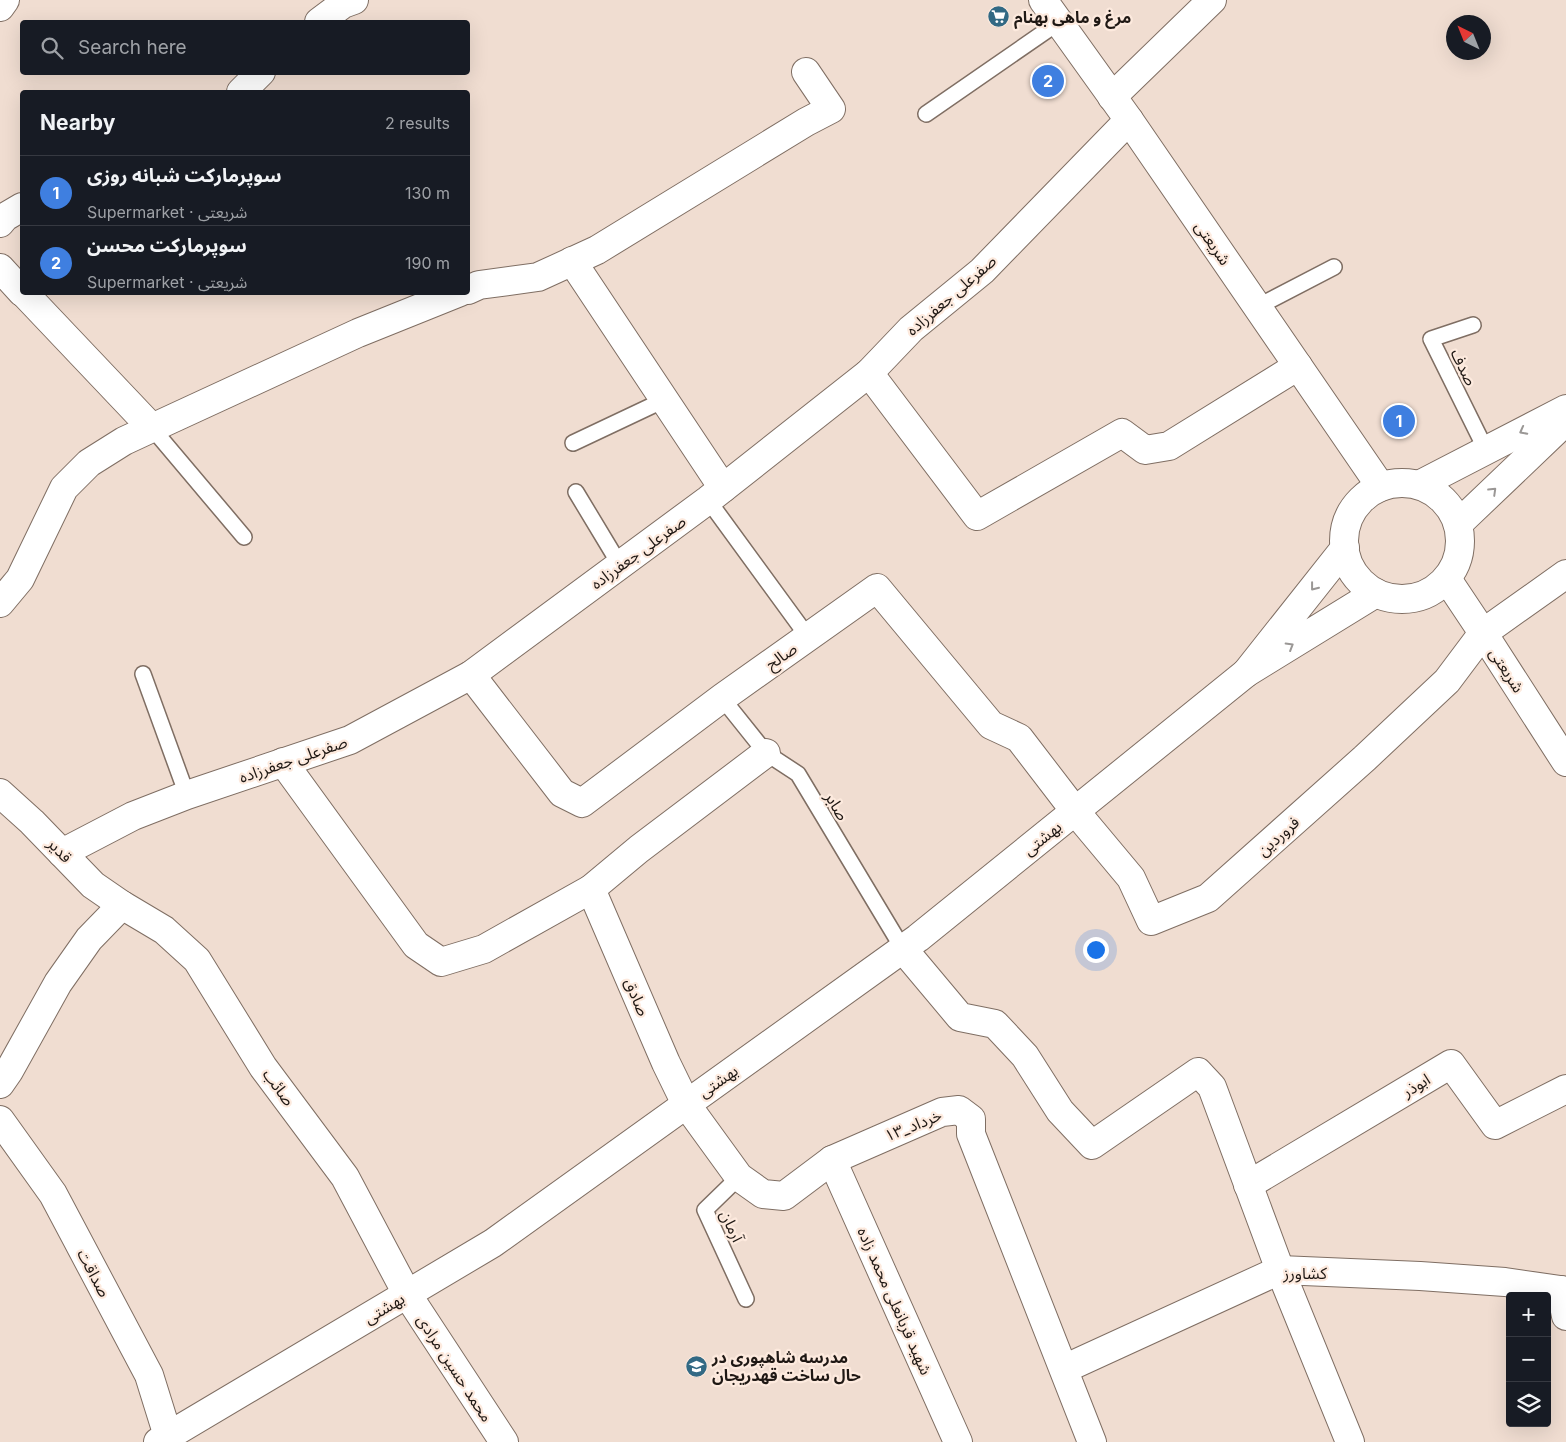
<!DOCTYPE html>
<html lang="en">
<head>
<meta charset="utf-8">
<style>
	body { margin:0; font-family:Inter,"Noto Sans Arabic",sans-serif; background:#20242c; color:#f1f3f6 }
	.controls { position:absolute; right:15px; bottom:15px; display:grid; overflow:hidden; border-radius:5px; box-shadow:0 5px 20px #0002 }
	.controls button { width:45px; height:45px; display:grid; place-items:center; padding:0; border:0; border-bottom:1px solid #363941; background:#171b24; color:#f1f3f6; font:25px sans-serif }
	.compass { position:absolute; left:1446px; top:15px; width:45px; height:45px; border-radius:50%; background:#171b24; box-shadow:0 5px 20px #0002; rotate:317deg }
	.you { position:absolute; left:1095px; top:949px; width:18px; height:18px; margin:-12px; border:4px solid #fff; border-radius:50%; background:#1a73e8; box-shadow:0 0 0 8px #1a73e833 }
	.badge { display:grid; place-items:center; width:32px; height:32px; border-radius:50%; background:#9bb5c3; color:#fff; font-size:16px; font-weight:700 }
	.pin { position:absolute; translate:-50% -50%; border:2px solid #fff; box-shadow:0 1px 5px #0006 }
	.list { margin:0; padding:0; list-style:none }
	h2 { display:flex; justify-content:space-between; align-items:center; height:65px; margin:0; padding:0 20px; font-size:21px }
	h2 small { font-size:16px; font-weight:400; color:#9ea1a6 }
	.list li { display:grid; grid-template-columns:32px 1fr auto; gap:15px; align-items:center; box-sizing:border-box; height:70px; padding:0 20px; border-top:1px solid #363941 }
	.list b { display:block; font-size:19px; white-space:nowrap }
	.list p { margin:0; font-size:16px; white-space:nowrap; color:#9ea1a6 }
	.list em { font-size:16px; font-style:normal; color:#9ea1a6 }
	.icon { flex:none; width:28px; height:28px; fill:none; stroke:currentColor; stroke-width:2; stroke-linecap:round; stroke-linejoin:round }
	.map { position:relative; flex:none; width:1566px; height:1442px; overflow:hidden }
	.search { position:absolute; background:#171b24; box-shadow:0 5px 20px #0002; left:20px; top:20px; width:450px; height:55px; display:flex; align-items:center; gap:12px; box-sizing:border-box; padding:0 18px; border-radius:5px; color:#9ea1a6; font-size:19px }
	.panel { position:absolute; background:#171b24; box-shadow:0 5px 20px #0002; left:20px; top:90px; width:450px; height:205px; border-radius:5px }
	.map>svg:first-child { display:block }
</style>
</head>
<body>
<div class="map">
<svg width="1566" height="1442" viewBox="0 0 1566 1442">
	<rect width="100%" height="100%" fill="#f0ddd1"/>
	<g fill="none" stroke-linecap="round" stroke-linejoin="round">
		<defs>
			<g id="service">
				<polyline points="926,114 1059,22"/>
				<polyline points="1257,307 1334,267"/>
				<polyline points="1473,325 1431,339 1486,450"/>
				<polyline points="152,428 244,537"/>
				<polyline points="573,443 664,400"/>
				<polyline points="576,492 620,565"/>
				<polyline points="708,500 808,637"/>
				<polyline points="143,674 187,795"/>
				<polyline points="722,698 766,753 798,774 903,949"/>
				<polyline points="739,1177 705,1210 746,1299"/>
			</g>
			<g id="minor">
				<polyline points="319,22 343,4 354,0"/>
				<polyline points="241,92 261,72"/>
				<polyline points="1112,97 1212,0"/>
				<polyline points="0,223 5,217 22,207"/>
				<polyline points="572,261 723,488"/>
				<polyline points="0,268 22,292"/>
				<polyline points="468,290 479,285 538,277 597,250 806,122 831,109 806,72"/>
				<polyline points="23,292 152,428"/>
				<polyline points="869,373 977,516 1122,433 1145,450 1169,446 1298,366"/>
				<polyline points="0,603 20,579 64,488 89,463 124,441 152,428 358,333 460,292"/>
				<polyline points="471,675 562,793 582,803 722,698 877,588 991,725 1019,738 1075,811 1131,878 1151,921 1208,898 1365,758 1447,681 1483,633 1566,574"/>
				<polyline points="283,762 416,945 441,962 484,949 591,889 639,849 766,753"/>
				<polyline points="0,793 32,822 93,885 122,905 164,930 197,960 263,1067 345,1177 407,1294 504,1442"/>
				<polyline points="62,853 133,816 187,795 350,740 471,675 708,500 869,373 911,329 982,271 1129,120"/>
				<polyline points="591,889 666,1063 686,1104 739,1177 763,1194 784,1196 832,1160 942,1112 959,1110 971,1119 971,1134 1092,1442"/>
				<polyline points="903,949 960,1017 995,1024 1025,1056 1060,1111 1092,1145 1198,1072 1212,1087 1280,1270 1350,1442"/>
				<polyline points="0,1084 9,1071 58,983 89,939 122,905"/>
				<polyline points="0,1120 53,1194 149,1375 168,1436"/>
				<polyline points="832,1160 958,1442"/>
				<polyline points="1248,1185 1451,1064 1495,1125 1566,1089"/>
				<polyline points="1561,1290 1566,1316"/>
				<polyline points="1064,1369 1280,1270 1420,1276 1505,1282 1566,1291"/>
			</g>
			<g id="tertiary">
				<polyline points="1043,0 1129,120 1381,487"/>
				<polyline points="0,7 5,0"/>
				<circle cx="1402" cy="541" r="58"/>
				<polyline points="1419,485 1566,409"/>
				<polyline points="1458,524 1566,421"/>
				<polyline points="1345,548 1246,673 1376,593"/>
				<polyline points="1447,579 1483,633 1566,762"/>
				<polyline points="158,1442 493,1243 918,938 1246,673"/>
			</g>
		</defs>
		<use href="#service" stroke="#7f6e63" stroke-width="18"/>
		<use href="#minor" stroke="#7f6e63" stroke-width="30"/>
		<use href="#tertiary" stroke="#7f6e63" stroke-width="30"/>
		<use href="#service" stroke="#fff" stroke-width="15"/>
		<use href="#minor" stroke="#fff" stroke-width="28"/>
		<use href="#tertiary" stroke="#fff" stroke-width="28"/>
	</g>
	<defs><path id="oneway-chevron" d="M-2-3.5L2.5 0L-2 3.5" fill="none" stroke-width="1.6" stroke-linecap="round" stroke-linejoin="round" transform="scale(1.25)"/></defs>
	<g stroke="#9a9795">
		<use href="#oneway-chevron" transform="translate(1523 431) rotate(152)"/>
		<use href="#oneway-chevron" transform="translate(1493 491) rotate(-44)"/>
		<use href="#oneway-chevron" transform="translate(1314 587) rotate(128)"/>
		<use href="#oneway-chevron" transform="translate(1290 646) rotate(-31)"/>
	</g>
	<defs>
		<symbol id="supermarket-disc" viewBox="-11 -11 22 22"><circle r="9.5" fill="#326984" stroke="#fdeade"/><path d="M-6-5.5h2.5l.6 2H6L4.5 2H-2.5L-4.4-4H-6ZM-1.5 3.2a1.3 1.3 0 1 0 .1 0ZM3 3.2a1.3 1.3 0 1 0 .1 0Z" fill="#fff"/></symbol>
		<symbol id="school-disc" viewBox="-11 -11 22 22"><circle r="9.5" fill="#326984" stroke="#fdeade"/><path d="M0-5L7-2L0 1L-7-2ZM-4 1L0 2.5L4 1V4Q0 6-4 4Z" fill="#fff"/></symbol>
	</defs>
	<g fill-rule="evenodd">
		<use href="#supermarket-disc" x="986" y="4" width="25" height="25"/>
		<use href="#school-disc" x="684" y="1354" width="25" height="25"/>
	</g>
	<g text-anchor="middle" stroke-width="4.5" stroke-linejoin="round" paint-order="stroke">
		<g font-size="16" font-weight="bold" fill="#1f1814" stroke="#fdeade" text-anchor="start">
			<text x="1014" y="23">مرغ و ماهی بهنام</text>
			<text x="712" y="1363">مدرسه شاهپوری در<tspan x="712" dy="18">حال ساخت قهدریجان</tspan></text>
		</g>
		<g font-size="16" fill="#1f1814" stroke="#fdeade">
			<text transform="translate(1213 243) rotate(55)" y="6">شریعتی</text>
			<text transform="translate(951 295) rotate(-41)" y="6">صفرعلی جعفرزاده</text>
			<text transform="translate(1464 367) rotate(64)" y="6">صدف</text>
			<text transform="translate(638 552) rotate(-36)" y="6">صفرعلی جعفرزاده</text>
			<text transform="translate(781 656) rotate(-35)" y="6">صالح</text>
			<text transform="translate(1507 670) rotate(57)" y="6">شریعتی</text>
			<text transform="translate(293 759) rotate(-19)" y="6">صفرعلی جعفرزاده</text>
			<text transform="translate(837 806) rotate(59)" y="6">صابر</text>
			<text transform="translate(1278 836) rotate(-42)" y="6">فروردین</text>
			<text transform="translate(1042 838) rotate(-39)" y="6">بهشتی</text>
			<text transform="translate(60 850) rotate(46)" y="6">قدیر</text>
			<text transform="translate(637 997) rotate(67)" y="6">صادق</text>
			<text transform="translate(718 1081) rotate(-35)" y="6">بهشتی</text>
			<text transform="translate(1416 1085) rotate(-31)" y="6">ابوذر</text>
			<text transform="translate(279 1087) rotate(54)" y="6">صائب</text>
			<text transform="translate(913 1125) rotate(-22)" y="6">۱۳_خرداد</text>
			<text transform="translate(732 1226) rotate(65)" y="6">آرمان</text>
			<text transform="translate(94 1273) rotate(62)" y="6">صداقت</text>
			<text x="1305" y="1279">کشاورز</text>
			<text transform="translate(895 1301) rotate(66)" y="6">شهید قربانعلی محمد زاده</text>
			<text transform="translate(384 1308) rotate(-31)" y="6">بهشتی</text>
			<text transform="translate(455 1368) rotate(57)" y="6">محمد حسین مرادی</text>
		</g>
	</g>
</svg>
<div class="controls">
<button>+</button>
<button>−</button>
<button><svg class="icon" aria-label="layers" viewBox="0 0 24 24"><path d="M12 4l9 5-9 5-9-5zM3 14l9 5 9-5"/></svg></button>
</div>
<svg class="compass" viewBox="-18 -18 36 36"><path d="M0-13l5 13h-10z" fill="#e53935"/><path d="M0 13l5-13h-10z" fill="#9ea1a6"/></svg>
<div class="you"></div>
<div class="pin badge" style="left:1399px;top:421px;background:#3f7fe0">1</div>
<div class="pin badge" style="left:1048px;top:81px;background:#3f7fe0">2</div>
<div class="search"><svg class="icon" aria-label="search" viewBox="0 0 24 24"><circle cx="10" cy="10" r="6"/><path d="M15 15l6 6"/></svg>Search here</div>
<section class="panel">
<h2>Nearby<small>2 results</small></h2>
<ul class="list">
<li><span class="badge" style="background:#3f7fe0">1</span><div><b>سوپرمارکت شبانه روزی</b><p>Supermarket · شریعتی</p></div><em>130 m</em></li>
<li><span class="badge" style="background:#3f7fe0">2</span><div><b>سوپرمارکت محسن</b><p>Supermarket · شریعتی</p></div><em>190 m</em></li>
</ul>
</section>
</div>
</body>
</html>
